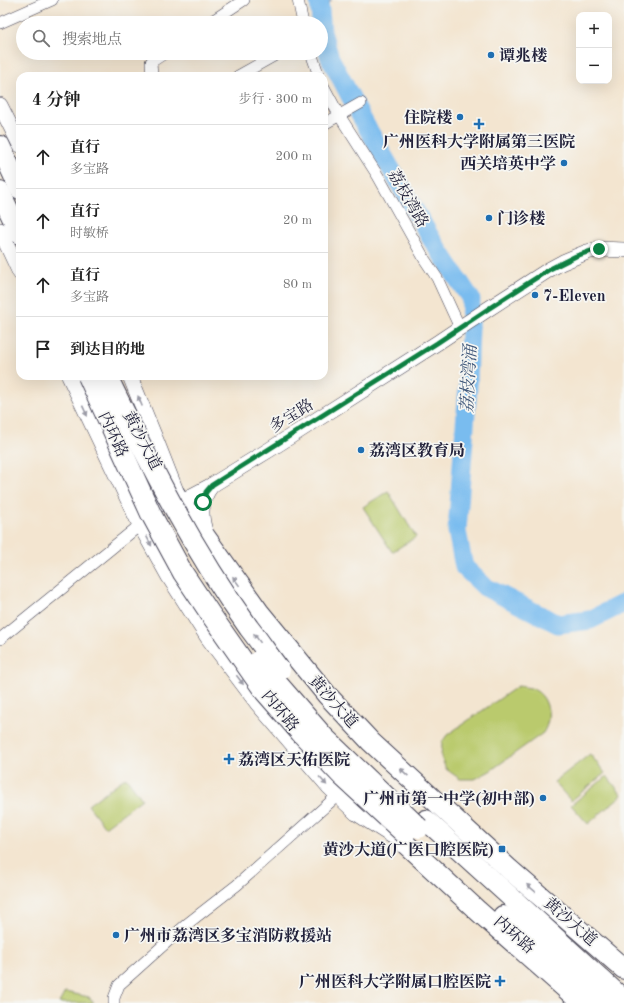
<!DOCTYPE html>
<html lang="zh">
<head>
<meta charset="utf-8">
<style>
	body { margin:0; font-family:"Old Standard TT","Noto Serif SC",serif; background:#f2f2f2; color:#222 }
	.controls { position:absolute; right:12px; top:12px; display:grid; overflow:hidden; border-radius:8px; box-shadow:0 4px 16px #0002 }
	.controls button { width:36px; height:36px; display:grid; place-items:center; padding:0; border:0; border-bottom:1px solid #e0e0e0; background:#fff; color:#222; font:20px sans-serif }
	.stop { position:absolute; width:12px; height:12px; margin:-9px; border:3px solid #0b8043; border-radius:50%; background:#fff }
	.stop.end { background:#0b8043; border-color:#fff; box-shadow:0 1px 4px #0008 }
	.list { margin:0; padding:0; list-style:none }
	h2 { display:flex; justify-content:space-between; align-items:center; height:52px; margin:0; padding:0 16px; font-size:17px }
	h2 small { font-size:13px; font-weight:400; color:#767676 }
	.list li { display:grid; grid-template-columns:26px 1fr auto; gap:12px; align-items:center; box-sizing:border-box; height:64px; padding:0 16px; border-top:1px solid #e0e0e0 }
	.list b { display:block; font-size:15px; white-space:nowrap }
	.list p { margin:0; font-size:13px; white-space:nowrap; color:#767676 }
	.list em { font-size:13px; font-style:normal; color:#767676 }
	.icon { flex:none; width:22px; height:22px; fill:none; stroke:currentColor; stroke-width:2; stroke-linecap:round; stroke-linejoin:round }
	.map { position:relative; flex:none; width:624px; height:1003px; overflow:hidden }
	.search { position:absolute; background:#fff; box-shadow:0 4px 16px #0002; left:16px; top:16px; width:312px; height:44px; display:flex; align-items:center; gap:10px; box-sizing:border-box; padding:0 14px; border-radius:22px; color:#767676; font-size:15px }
	.panel { position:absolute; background:#fff; box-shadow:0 4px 16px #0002; left:16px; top:72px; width:312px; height:308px; border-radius:12px }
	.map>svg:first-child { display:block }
</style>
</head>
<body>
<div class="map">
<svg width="624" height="1003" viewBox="0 0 624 1003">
	<rect width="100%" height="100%" fill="#f6f6f2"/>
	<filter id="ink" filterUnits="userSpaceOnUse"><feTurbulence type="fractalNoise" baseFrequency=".025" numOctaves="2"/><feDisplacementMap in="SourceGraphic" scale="8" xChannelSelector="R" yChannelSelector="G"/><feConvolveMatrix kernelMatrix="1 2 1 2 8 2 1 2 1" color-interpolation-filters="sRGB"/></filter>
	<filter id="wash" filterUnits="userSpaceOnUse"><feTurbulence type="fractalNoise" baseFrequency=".012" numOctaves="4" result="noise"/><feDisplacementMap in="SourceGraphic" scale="16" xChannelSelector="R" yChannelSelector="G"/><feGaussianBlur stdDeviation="0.9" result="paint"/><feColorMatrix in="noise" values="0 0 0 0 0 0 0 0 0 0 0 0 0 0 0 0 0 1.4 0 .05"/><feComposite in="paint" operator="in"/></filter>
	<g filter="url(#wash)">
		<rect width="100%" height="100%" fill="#f3e5d0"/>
		<g fill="#baca6d" stroke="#6e7654">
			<polygon points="388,491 416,537 392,552 363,507"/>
			<path d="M518 686C522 687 527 687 531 688 549 695 553 718 543 733L490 771 475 779H460L446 769 441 757 442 742 447 735Z"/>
			<polygon points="590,754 605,773 571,801 554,782"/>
			<polygon points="607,776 622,795 588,824 571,805"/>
			<polygon points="126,777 142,799 105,827 88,805"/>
			<polygon points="65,992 89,997 94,1003 59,1003"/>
		</g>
		<polygon fill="#79bcef" stroke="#4e6f95" points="312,0 332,0 328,4 312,2"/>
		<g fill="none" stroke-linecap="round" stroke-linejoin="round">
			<polyline stroke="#79bcef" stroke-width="19" points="319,0 322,32 330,58 365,124 432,240 471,299 468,386 457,531 464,567 485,587 558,624 590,620 624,603"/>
		</g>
	</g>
	<g filter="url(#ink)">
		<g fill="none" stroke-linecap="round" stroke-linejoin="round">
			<defs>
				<g id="street">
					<polyline points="298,0 303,23"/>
					<polyline points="0,23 52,0"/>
					<polyline points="209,23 244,0"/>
					<polyline points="311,53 319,76"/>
					<polyline points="152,76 151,62 165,53"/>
					<polyline points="238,76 279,53"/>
					<polyline points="324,87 339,115 378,176 425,260 437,278 460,328"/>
					<polyline points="324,124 361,103"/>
					<polyline points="0,639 140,525"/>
					<polyline points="114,1003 114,998 119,985 187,924 237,885 337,796"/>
				</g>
				<g id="secondary">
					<polyline points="0,105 20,145"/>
					<polyline points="0,230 20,273"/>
					<polyline points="69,376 140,525 169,577 208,638 257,703 329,787 356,813 392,836"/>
					<polyline points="130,376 158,445 180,501"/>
					<polyline points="141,496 145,499 157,503 166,504 180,502 212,485 269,450 437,343 488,309 550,269 563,262 587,252 599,249 624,250"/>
					<path d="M206 534C200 517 200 499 212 485"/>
				</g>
				<g id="highway">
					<polyline points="0,146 20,189"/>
					<polyline points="0,192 20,234"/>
					<polyline points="174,493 259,612 327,695 371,742 509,869 624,969"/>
					<polyline points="426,820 624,1000"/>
					<polyline points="384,824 478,911 582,1003"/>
					<polyline points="503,916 604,1003"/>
				</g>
			</defs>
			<use href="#street" stroke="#413f51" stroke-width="12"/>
			<use href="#secondary" stroke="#413f51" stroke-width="16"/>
			<use href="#highway" stroke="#413f51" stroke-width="22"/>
			<use href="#street" stroke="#fff" stroke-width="11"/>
			<use href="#secondary" stroke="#fff" stroke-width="15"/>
			<use href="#highway" stroke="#fff" stroke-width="20"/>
			<defs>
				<g id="highway-bridge">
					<polyline points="88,376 151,514 183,573 211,615 265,692 300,732 343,777 405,834"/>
					<path d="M107 376C150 465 191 547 249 628 260 642 269 656 280 670"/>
					<polyline points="258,661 324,737 419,828"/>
				</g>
			</defs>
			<use href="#highway-bridge" stroke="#413f51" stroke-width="22" stroke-linecap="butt"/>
			<use href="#highway-bridge" stroke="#fff" stroke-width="20"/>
		</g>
		<defs><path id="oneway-solid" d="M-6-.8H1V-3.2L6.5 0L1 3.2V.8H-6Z"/></defs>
		<g fill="#9c9ca7">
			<use href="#oneway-solid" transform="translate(140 401) rotate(-112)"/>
			<use href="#oneway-solid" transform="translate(85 411) rotate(65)"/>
			<use href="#oneway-solid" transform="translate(149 541) rotate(62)"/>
			<use href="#oneway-solid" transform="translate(236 581) rotate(-126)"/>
			<use href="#oneway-solid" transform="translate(257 638) rotate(-126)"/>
			<use href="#oneway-solid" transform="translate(240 680) rotate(53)"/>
			<use href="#oneway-solid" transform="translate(404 772) rotate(-137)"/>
			<use href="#oneway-solid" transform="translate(323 781) rotate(48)"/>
			<use href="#oneway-solid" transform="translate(531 888) rotate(-140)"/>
		</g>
	</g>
	<g fill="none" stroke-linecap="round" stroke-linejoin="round" filter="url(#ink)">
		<polyline stroke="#0b8043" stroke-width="5" points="203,502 206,492 212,485 437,343 488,309 550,269 576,256 588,252 599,249"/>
	</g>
	<g fill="#1f6fb2" stroke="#f6f6f2" stroke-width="1.5">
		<circle cx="491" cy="55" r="4"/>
		<circle cx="460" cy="117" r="4"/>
		<path d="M477 118h4v4h4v4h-4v4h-4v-4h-4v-4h4z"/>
		<circle cx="564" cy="163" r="4"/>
		<circle cx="489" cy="218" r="4"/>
		<circle cx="535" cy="295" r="4"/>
		<circle cx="361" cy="450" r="4"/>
		<path d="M227 753h4v4h4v4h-4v4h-4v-4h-4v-4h4z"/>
		<circle cx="543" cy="798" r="4"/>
		<rect x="498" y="845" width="8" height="8" rx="2"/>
		<circle cx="116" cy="935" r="4"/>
		<path d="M498 975h4v4h4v4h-4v4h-4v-4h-4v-4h4z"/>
	</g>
	<g text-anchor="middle" stroke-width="3.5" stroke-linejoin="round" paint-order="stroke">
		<g font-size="16" font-weight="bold" fill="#22223b" stroke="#f6f6f2" text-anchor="start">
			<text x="499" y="61">谭兆楼</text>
			<text x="452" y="123" text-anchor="end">住院楼</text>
			<text x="479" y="147" text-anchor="middle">广州医科大学附属第三医院</text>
			<text x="556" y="169" text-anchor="end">西关培英中学</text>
			<text x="497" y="224">门诊楼</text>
			<text x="543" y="301">7-Eleven</text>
			<text x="369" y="456">荔湾区教育局</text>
			<text x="238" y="765">荔湾区天佑医院</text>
			<text x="535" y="804" text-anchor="end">广州市第一中学(初中部)</text>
			<text x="494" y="855" text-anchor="end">黄沙大道(广医口腔医院)</text>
			<text x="124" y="941">广州市荔湾区多宝消防救援站</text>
			<text x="491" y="987" text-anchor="end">广州医科大学附属口腔医院</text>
		</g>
		<g font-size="16" fill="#22223b" stroke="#f6f6f2">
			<text transform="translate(409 198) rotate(60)" y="6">荔枝湾路</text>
			<text transform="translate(291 415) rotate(-32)" y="6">多宝路</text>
			<text transform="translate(114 434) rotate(65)" y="6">内环路</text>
			<text transform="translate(143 440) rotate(62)" y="6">黄沙大道</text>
			<text transform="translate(334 701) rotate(48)" y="6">黄沙大道</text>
			<text transform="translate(281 710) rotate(50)" y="6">内环路</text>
			<text transform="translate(571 921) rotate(41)" y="6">黄沙大道</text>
			<text transform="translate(515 934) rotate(41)" y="6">内环路</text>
		</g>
		<g font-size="17" font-style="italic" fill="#40587a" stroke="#f6f6f2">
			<text transform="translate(468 379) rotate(-87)" y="6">荔枝湾涌</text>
		</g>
	</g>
</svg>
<div class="controls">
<button>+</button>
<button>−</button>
</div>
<div class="stop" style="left:203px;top:502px"></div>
<div class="stop end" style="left:599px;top:249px"></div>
<div class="search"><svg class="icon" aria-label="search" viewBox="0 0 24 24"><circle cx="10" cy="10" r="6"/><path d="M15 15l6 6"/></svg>搜索地点</div>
<section class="panel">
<h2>4 分钟<small>步行 · 300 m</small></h2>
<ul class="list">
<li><svg class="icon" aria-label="ahead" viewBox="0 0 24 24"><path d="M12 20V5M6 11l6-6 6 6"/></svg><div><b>直行</b><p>多宝路</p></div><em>200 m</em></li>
<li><svg class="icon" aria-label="ahead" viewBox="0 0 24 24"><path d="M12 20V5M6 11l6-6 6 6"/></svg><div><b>直行</b><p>时敏桥</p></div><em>20 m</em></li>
<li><svg class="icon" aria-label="ahead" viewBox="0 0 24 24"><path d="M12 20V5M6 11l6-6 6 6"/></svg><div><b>直行</b><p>多宝路</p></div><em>80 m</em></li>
<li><svg class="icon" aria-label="arrive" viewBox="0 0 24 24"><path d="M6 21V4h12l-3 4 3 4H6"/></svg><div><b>到达目的地</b></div></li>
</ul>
</section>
</div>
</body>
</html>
